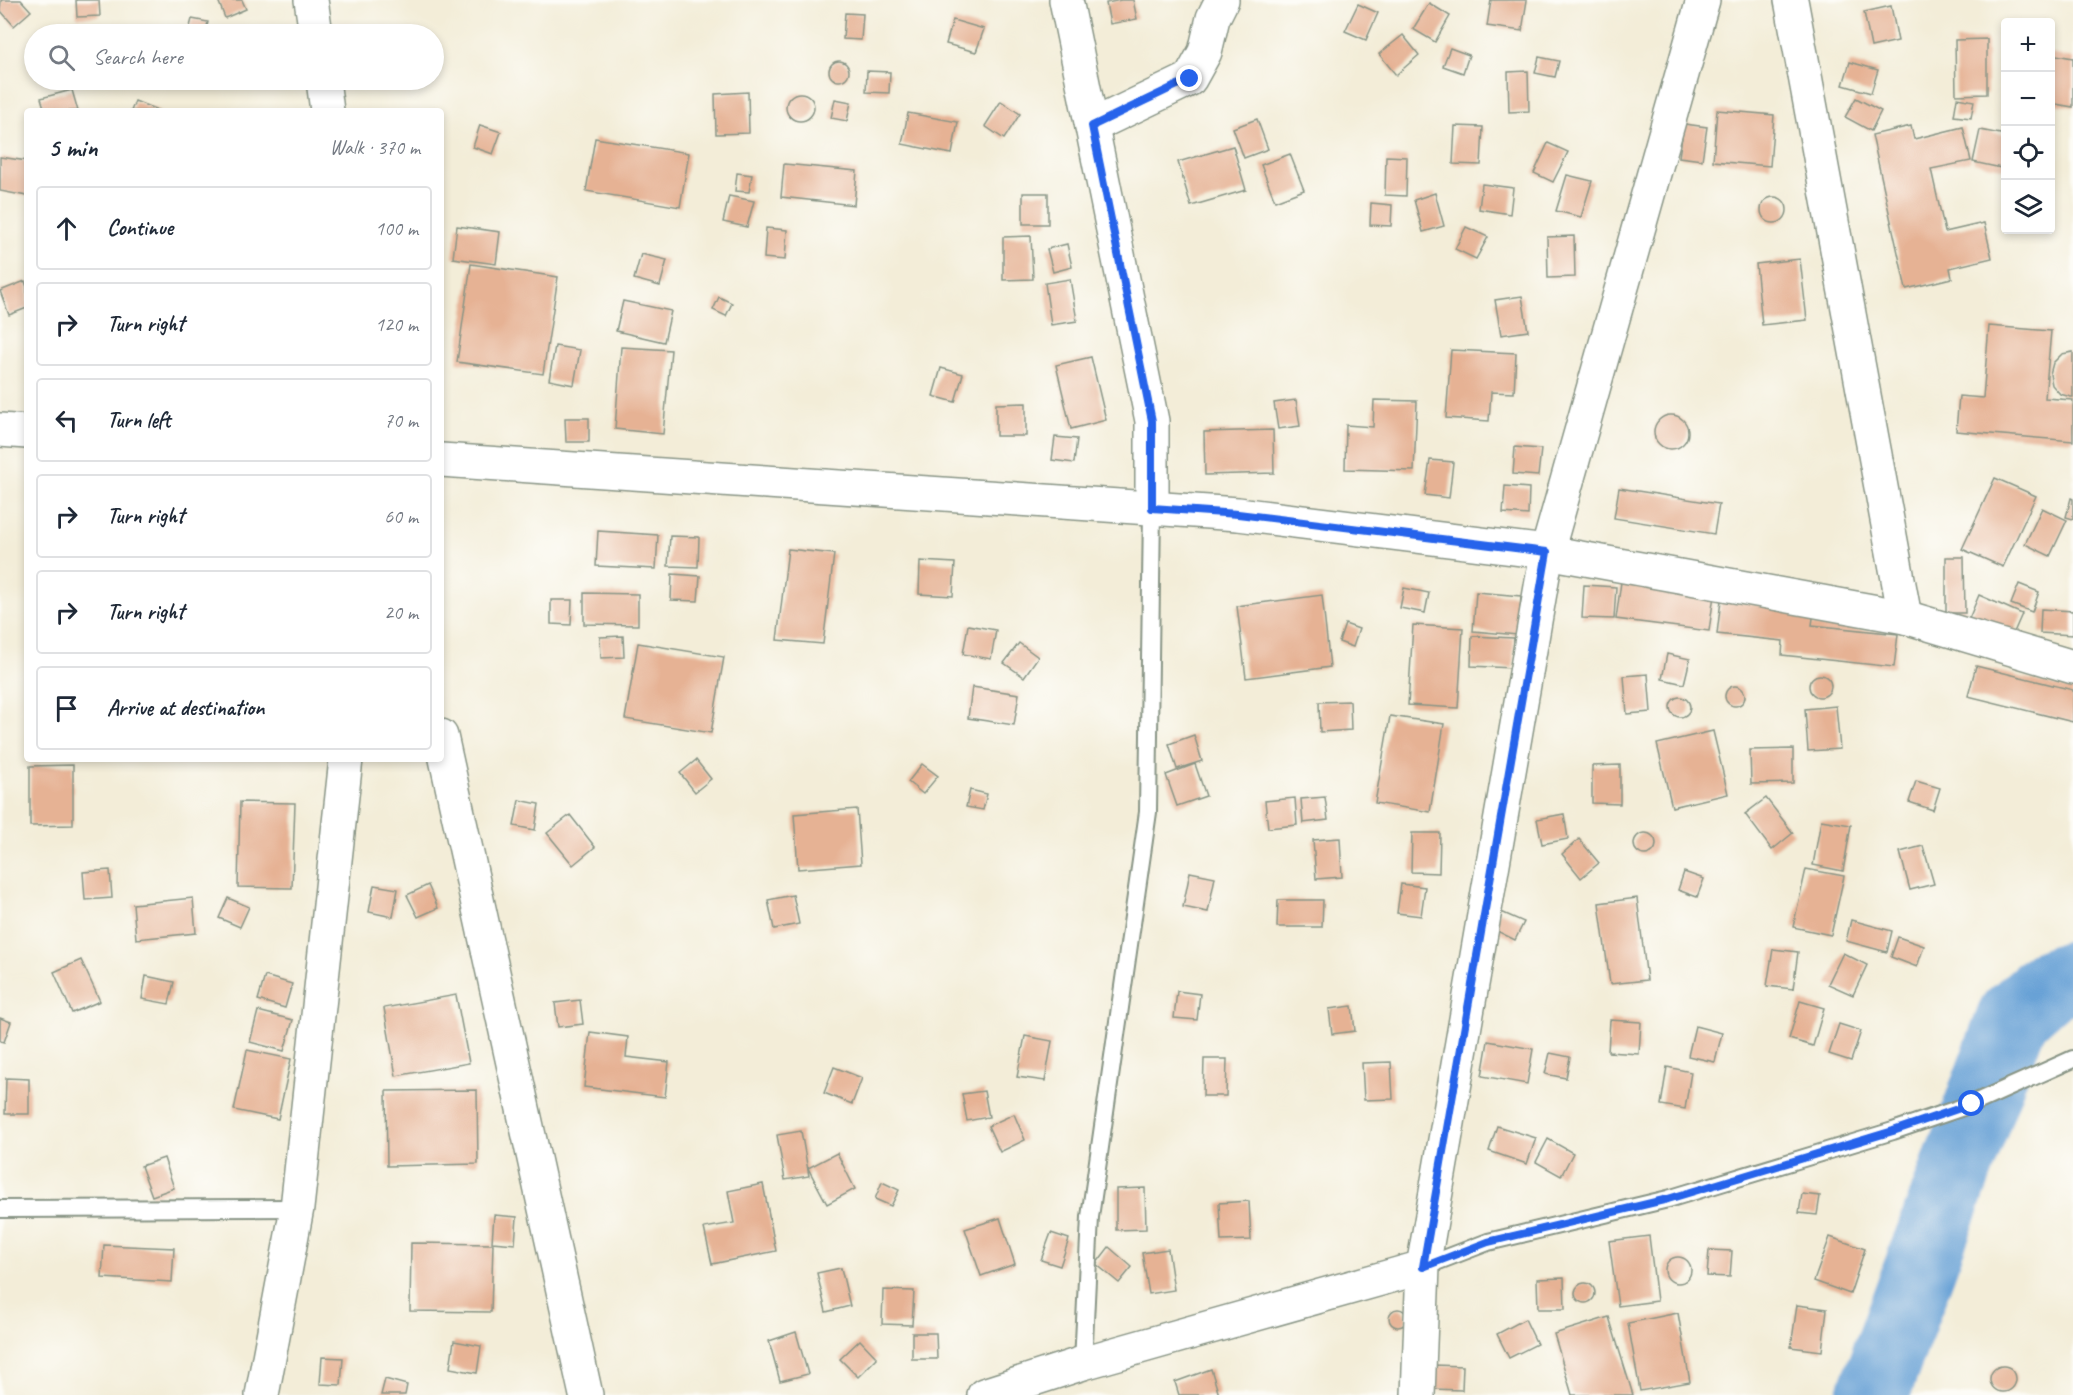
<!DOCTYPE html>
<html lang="en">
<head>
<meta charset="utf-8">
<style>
	body { margin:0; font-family:Caveat,sans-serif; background:#f6f6f7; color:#1f2937 }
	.controls { position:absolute; right:18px; top:18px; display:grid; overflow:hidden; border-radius:6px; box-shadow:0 3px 9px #0003 }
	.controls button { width:54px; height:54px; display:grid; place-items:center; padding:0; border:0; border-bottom:2px solid #e0e1e3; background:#fff; color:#1f2937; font:30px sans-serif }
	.stop { position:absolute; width:18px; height:18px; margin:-14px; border:4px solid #2563eb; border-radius:50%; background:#fff }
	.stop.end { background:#2563eb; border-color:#fff; box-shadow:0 2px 6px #0008 }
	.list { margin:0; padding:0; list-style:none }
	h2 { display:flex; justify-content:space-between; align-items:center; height:78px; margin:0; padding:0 24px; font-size:26px }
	h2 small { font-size:20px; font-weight:400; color:#747a83 }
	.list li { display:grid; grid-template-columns:39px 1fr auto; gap:18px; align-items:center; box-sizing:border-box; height:84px; margin:0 12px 12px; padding:0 12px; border:2px solid #e0e1e3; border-radius:6px }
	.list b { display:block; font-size:22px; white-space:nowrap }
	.list em { font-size:20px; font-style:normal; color:#747a83 }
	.icon { flex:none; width:33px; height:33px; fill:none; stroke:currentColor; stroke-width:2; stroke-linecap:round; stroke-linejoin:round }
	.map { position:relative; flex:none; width:2073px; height:1395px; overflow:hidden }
	.search { position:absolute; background:#fff; box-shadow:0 3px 9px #0003; left:24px; top:24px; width:420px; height:66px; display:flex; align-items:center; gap:15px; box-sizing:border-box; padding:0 21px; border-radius:33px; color:#747a83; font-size:22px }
	.panel { position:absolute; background:#fff; box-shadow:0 3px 9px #0003; left:24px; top:108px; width:420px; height:654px; border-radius:6px }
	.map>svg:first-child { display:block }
</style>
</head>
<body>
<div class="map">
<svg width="2073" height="1395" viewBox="0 0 2073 1395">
	<rect width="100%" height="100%" fill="#fdfcf7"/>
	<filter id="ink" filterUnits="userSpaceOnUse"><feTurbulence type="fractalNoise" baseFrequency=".0167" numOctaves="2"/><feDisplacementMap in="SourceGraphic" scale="12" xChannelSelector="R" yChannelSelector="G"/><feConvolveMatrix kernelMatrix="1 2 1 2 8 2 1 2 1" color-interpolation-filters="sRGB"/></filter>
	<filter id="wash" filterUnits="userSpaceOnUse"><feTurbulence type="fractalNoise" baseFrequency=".008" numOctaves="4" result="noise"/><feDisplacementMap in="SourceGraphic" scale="24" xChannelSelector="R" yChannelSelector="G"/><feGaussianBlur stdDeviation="1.35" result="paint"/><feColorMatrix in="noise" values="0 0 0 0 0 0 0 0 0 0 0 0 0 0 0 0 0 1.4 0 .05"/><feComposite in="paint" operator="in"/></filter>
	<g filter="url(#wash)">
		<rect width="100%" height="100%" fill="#f3edd8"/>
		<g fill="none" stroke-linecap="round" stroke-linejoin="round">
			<polyline stroke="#67a1d6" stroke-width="72" points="1873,1395 2013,1016 2048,985 2073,976"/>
		</g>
		<g id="blocks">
			<g fill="#e6b294">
				<polygon points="1,0 21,0 31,11 14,26 0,10"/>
				<polygon points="76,0 99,0 100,16 77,17"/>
				<polygon points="218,0 242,0 246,9 225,18"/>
				<polygon points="1121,0 1133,0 1137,19 1110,24 1106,3"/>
				<polygon points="1491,0 1527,0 1522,31 1487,26"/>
				<polygon points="1429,3 1450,16 1435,42 1413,29"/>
				<polygon points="1358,4 1378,13 1366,40 1345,31"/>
				<polygon points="1891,6 1898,41 1871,47 1864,12"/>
				<polygon points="845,13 863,14 861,40 843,39"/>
				<polygon points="192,19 208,22 205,34 188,34"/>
				<polygon points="953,20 984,29 976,52 946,44"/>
				<polygon points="1403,35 1419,55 1396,75 1379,54"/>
				<polygon points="1987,39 1987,94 1956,95 1955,40"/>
				<polygon points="1450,48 1469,55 1463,73 1443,66"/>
				<polygon points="2050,54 2073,58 2073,107 2050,103"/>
				<polygon points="1539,57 1559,61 1555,77 1535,73"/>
				<circle cx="839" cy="71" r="10"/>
				<polygon points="1850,62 1878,70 1871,93 1843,85"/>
				<polygon points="867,71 890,72 889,93 866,92"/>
				<polygon points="1528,71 1529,111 1509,112 1508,72"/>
				<polygon points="72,90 78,111 45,111 41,98"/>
				<polygon points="748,92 749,133 716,134 715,94"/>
				<circle cx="800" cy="107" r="14"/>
				<polygon points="1856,98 1881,111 1871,131 1845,117"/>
				<polygon points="1957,98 1974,101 1971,118 1954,116"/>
				<polygon points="835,99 851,102 847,121 831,118"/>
				<polygon points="135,101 160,111 131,111"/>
				<polygon points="1001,101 1020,114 1004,139 985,126"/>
				<polygon points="1717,110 1774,115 1770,166 1713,161"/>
				<polygon points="908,113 958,122 952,154 902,144"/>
				<polygon points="1257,119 1268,149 1244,158 1233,128"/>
				<polygon points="1684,124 1707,127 1702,160 1679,157"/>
				<polygon points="480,125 501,132 493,154 473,147"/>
				<polygon points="1455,126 1483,127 1481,165 1453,164"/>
				<polygon points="1911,126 1914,139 1963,127 1971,161 1931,169 1945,232 1984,223 1992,258 1950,268 1952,278 1906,289 1872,135"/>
				<polygon points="1980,130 2006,135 2006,169 1973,162"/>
				<polygon points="595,138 689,153 680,207 586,191"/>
				<polygon points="1548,143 1568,152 1553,182 1534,173"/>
				<polygon points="1233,146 1246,190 1191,206 1178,162"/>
				<polygon points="1290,154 1304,190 1275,201 1261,165"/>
				<polygon points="1386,156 1407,157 1406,196 1385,195"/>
				<polygon points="0,157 27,161 27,196 0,191"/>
				<polygon points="784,164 857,171 854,205 781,197"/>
				<polygon points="737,173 752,175 749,192 735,191"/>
				<polygon points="1567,175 1592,181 1581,217 1556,211"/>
				<polygon points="1482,184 1513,188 1510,214 1479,209"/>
				<rect x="1023" y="193" width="25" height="31"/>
				<polygon points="1435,193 1444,226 1423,232 1414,200"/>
				<polygon points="729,196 754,201 747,227 723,222"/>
				<circle cx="1774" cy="210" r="13"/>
				<polygon points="1371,203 1392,205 1391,226 1370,225"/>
				<polygon points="457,226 500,232 496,264 453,258"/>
				<polygon points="1466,227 1488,237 1476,259 1455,249"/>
				<polygon points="766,228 787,230 785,260 764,258"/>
				<polygon points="1031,236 1033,279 1003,280 1003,237"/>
				<polygon points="1574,236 1575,277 1548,278 1547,237"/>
				<polygon points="1067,244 1072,267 1053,272 1047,249"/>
				<polygon points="641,254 667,260 660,286 634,279"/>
				<polygon points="1800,259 1807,320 1762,325 1756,264"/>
				<polygon points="471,264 558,277 543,374 457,362"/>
				<polygon points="1070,279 1077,321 1051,325 1045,283"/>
				<polygon points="25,281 27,287 27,308 9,315 0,291"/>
				<polygon points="1522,296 1528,331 1501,335 1495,300"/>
				<polygon points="719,297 732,303 726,316 713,310"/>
				<polygon points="623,301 671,311 664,342 616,331"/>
				<polygon points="1989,326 2051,331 2045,398 2073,400 2073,441 1956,431 1959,396 1983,398"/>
				<polygon points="555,346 580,350 574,385 549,380"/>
				<polygon points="621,347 671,350 663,434 615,429"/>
				<polygon points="1451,350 1516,353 1514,393 1491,392 1489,421 1446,418"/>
				<polygon points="2073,352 2073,397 2071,397 2060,394 2052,385 2050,374 2053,363 2062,354"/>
				<polygon points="1091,357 1106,420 1071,429 1056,365"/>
				<polygon points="941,368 963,374 955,402 933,396"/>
				<polygon points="1296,400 1300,426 1278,429 1274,403"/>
				<polygon points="1374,400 1417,401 1414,471 1345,469 1346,425 1373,427"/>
				<polygon points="1026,403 1026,436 996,436 996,404"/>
				<circle cx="1671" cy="432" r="17"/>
				<polygon points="565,418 589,418 589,442 566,442"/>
				<polygon points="1273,430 1274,473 1205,475 1204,432"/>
				<polygon points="1055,437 1077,439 1074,463 1052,460"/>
				<polygon points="1515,447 1541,449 1538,476 1513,474"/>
				<polygon points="1430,460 1453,462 1449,498 1425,495"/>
				<polygon points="1995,478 2036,496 2003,567 1962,549"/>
				<polygon points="1505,486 1529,488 1528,515 1503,513"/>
				<polygon points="1619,488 1719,504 1714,534 1614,518"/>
				<polygon points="2071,498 2073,499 2073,519 2066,517"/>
				<polygon points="2042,508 2067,520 2050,556 2025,544"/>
				<polygon points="598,531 658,535 656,569 596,566"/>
				<polygon points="670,536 699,537 698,567 668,566"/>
				<polygon points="788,549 834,554 823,644 777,640"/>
				<polygon points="1946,557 1964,557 1965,613 1946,613"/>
				<polygon points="920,561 955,563 953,596 919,594"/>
				<polygon points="672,574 700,576 698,601 671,600"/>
				<polygon points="1621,582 1714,595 1709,631 1616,619"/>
				<polygon points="2019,584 2039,592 2032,612 2011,604"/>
				<polygon points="1584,585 1616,587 1614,619 1582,618"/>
				<polygon points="1404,588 1429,593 1425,613 1400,608"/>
				<polygon points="1476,592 1521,596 1518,635 1473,631"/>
				<polygon points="584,593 638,594 638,625 584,624"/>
				<polygon points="1322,595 1330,667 1246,678 1237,606"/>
				<polygon points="1979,595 2022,614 2011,639 1968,621"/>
				<polygon points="551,600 572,600 571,625 551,624"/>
				<polygon points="1721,600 1814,611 1812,625 1898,634 1894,667 1782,655 1783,641 1717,634"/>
				<polygon points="2041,609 2073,611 2073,635 2040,633"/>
				<polygon points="1345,624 1359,629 1353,647 1339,642"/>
				<polygon points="968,625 996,630 991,659 963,654"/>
				<polygon points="1413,625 1463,628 1458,708 1408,705"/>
				<polygon points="623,636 624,657 601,658 600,637"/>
				<polygon points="1472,636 1514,638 1513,668 1471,666"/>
				<polygon points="638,643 724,657 711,733 625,719"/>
				<polygon points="1019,643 1038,657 1024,677 1004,663"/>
				<polygon points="1667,654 1690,659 1684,684 1662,679"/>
				<polygon points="1976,666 2073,690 2073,722 1968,696"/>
				<polygon points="1648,674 1651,712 1627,714 1624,676"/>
				<circle cx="1820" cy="686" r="11"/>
				<circle cx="1735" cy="696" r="10"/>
				<polygon points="972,687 1019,694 1014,725 968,718"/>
				<circle cx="1680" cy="707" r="10"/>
				<polygon points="1350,701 1351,730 1320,732 1319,702"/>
				<polygon points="1836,706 1840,749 1808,751 1805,709"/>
				<polygon points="1390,716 1444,724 1430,812 1375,803"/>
				<polygon points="1713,731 1728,794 1672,807 1657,744"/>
				<polygon points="1194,735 1202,761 1177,769 1169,744"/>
				<polygon points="1793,749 1793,783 1751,784 1750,750"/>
				<polygon points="696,760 711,779 695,792 680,773"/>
				<polygon points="922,764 938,776 923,794 908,782"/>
				<polygon points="1195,764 1206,796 1177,806 1166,775"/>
				<polygon points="73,765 73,825 30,826 30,766"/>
				<polygon points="1620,765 1620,804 1592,803 1592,766"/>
				<polygon points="1916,781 1940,788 1933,810 1909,802"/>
				<polygon points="970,790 987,794 983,810 966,807"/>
				<polygon points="1325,797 1328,820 1303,823 1301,799"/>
				<polygon points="1295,798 1297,825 1268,828 1265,801"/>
				<polygon points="1766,798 1793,833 1772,850 1745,814"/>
				<polygon points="519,800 539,804 535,830 514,826"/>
				<polygon points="240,802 295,803 292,888 238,887"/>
				<polygon points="857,809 861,864 798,869 794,814"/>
				<polygon points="1564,814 1568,839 1542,844 1537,819"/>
				<polygon points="570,815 595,847 573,865 547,833"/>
				<polygon points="1821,820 1851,825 1843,871 1813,865"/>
				<polygon points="1412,833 1440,833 1439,873 1411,872"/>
				<circle cx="1645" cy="844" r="11"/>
				<polygon points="1340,838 1342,877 1316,879 1313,840"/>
				<polygon points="1579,839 1599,863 1581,878 1562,854"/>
				<polygon points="1923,846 1934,884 1910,890 1900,852"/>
				<polygon points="1806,869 1844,876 1831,935 1793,927"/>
				<polygon points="110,870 112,898 85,900 83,872"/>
				<polygon points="1190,872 1215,877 1208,912 1183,907"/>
				<polygon points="1684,872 1704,879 1697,897 1678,890"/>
				<polygon points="1401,884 1425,887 1421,916 1397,913"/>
				<polygon points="374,885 398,889 393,917 369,912"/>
				<polygon points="428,885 438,908 418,917 407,895"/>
				<polygon points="793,895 799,924 774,929 768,900"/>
				<polygon points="193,898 196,933 136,939 133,904"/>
				<polygon points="228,898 249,907 240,927 219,918"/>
				<polygon points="1637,898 1647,980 1610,984 1599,903"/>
				<polygon points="1278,900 1323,900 1322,927 1277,927"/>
				<polygon points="1499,911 1524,922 1515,940 1491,928"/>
				<polygon points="1851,920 1892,931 1887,952 1846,941"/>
				<polygon points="1898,937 1924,946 1917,967 1891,957"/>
				<polygon points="1773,949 1798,952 1793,989 1767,986"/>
				<polygon points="1843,953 1867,965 1853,995 1828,984"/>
				<polygon points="81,960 100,1001 72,1013 54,972"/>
				<polygon points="146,976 174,982 169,1004 142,999"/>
				<polygon points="265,976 292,984 285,1008 258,1000"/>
				<polygon points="1177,991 1200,994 1197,1020 1174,1018"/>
				<polygon points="456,995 469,1063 396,1076 384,1008"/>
				<polygon points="580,1000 583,1024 558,1027 555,1003"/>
				<polygon points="1800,1001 1824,1008 1813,1046 1789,1039"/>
				<polygon points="1352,1006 1355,1031 1332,1034 1329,1009"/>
				<polygon points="258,1011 293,1020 284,1051 250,1042"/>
				<polygon points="0,1018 11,1022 4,1042 0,1041"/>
				<polygon points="1610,1020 1641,1022 1639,1054 1608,1052"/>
				<polygon points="1839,1024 1861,1031 1851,1061 1829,1054"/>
				<polygon points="1695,1026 1722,1033 1715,1062 1688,1056"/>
				<polygon points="590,1032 628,1037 626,1057 669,1062 665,1097 584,1087"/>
				<polygon points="1025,1036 1052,1041 1045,1081 1017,1077"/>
				<polygon points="1488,1041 1533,1049 1527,1084 1482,1076"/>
				<polygon points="247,1050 291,1059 278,1119 234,1110"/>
				<polygon points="1550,1053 1570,1057 1566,1078 1545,1074"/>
				<polygon points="1204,1059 1227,1059 1226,1096 1203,1096"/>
				<polygon points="1391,1062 1393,1099 1364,1100 1362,1063"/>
				<polygon points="834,1067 862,1078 852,1104 824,1093"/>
				<polygon points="1667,1067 1691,1072 1685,1109 1661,1105"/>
				<polygon points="6,1078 29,1079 29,1114 5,1114"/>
				<polygon points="477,1090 478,1164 387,1166 386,1091"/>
				<polygon points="984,1091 989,1117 967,1121 962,1094"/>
				<polygon points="1014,1114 1025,1140 1000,1152 988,1126"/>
				<polygon points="1497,1126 1536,1138 1527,1164 1489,1151"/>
				<polygon points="801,1131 809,1176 785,1180 777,1135"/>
				<polygon points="1548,1139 1573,1153 1561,1176 1536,1162"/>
				<polygon points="837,1153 855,1189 827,1204 808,1168"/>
				<polygon points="164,1158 174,1188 152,1196 141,1166"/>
				<polygon points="882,1182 899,1190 891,1206 875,1199"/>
				<polygon points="763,1184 776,1251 712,1264 704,1228 734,1223 728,1191"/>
				<polygon points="1145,1188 1146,1229 1116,1230 1116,1189"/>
				<polygon points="1802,1194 1820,1196 1817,1215 1799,1213"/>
				<polygon points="1249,1201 1251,1240 1221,1241 1219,1203"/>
				<polygon points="494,1215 517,1217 515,1244 492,1242"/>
				<polygon points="1000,1218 1015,1264 981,1276 965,1229"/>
				<polygon points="1051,1233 1069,1239 1060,1266 1041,1260"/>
				<polygon points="1649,1236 1657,1301 1618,1306 1609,1241"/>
				<polygon points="1830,1237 1865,1249 1850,1294 1814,1281"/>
				<polygon points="411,1243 493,1244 491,1312 410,1311"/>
				<polygon points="104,1245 174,1248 172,1282 102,1278"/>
				<polygon points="1109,1247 1132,1267 1119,1283 1096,1264"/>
				<polygon points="1168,1249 1174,1290 1149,1294 1142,1253"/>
				<polygon points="1709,1250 1732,1251 1730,1277 1707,1276"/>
				<circle cx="1678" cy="1270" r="13"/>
				<polygon points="841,1268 850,1306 826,1312 817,1273"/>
				<polygon points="1564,1278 1565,1309 1538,1309 1537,1279"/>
				<circle cx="1585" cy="1293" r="10"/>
				<polygon points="883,1290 914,1291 912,1325 882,1324"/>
				<polygon points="1797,1305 1827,1309 1822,1351 1791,1347"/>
				<circle cx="1398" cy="1318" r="9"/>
				<polygon points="1678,1313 1690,1382 1640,1391 1628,1323"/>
				<polygon points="1609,1317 1633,1395 1572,1395 1554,1334"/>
				<polygon points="1525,1319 1537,1344 1509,1358 1497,1334"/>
				<polygon points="796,1332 808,1374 780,1381 769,1341"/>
				<polygon points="912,1333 936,1333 937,1359 912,1359"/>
				<polygon points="860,1340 877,1358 858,1377 840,1359"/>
				<polygon points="454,1341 481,1346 477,1373 450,1368"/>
				<polygon points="322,1357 343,1358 341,1385 320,1384"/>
				<polygon points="1433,1365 1463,1366 1462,1390 1432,1389"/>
				<circle cx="2003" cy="1379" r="13"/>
				<polygon points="1211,1369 1219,1395 1179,1395 1175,1382"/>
				<polygon points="385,1379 407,1385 405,1395 381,1395"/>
			</g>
		</g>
	</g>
	<g filter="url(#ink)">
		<use href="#blocks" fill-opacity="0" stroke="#899586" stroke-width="1.5"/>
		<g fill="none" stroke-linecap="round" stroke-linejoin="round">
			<defs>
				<g id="lane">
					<polyline points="0,1209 297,1208"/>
					<polyline points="1423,1267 1488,1242 1668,1199 1893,1131 1972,1104 2073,1059"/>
					<polyline points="1083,1363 1090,1217 1148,812 1152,508"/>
				</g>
				<g id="street">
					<polyline points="311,0 316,34"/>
					<polyline points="1066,0 1152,421 1152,508"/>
					<polyline points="1791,0 1905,617"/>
					<polyline points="323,80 327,111"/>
					<polyline points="1092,126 1190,79 1205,52 1213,18 1222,0"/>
					<polyline points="0,430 27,432"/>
					<polyline points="441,460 1238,514 1547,552 1905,617 2073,667"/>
					<polyline points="441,736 586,1395"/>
					<polyline points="262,1395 297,1208 346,759"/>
					<polyline points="984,1395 1083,1363 1423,1267"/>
					<polyline points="1418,1395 1423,1267 1547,552 1703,0"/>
				</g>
			</defs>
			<use href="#lane" stroke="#899586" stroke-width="20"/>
			<use href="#street" stroke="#899586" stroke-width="36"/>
			<use href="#lane" stroke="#fff" stroke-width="16"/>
			<use href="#street" stroke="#fff" stroke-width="33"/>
		</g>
	</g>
	<g fill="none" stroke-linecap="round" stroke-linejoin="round" filter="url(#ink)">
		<polyline stroke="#2563eb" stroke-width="8" points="1190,79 1092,126 1152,421 1152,508 1238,514 1547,552 1423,1267 1488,1242 1668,1199 1893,1131 1972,1104"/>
	</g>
</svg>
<div class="controls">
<button>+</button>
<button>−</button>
<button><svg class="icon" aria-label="locate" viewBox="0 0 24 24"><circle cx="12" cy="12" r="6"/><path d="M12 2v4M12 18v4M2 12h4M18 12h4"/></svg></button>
<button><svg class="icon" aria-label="layers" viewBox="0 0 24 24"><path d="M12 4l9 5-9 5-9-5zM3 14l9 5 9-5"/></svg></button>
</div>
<div class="stop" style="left:1972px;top:1104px"></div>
<div class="stop end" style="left:1190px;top:79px"></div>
<div class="search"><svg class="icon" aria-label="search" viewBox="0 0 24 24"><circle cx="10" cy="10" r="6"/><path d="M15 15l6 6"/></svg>Search here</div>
<section class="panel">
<h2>5 min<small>Walk · 370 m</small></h2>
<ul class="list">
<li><svg class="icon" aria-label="ahead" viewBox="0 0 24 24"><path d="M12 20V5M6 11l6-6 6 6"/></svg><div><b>Continue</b></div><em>100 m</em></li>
<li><svg class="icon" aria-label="right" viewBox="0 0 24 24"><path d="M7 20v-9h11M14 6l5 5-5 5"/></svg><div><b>Turn right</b></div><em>120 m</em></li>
<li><svg class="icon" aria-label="left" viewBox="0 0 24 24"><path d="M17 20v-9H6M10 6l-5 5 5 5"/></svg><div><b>Turn left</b></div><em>70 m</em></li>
<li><svg class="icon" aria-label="right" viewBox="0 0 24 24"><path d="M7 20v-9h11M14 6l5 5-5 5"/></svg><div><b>Turn right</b></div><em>60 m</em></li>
<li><svg class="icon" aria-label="right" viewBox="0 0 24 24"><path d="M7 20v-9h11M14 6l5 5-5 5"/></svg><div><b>Turn right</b></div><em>20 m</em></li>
<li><svg class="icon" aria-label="arrive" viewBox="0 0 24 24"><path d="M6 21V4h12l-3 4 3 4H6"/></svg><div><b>Arrive at destination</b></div></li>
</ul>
</section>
</div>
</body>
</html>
